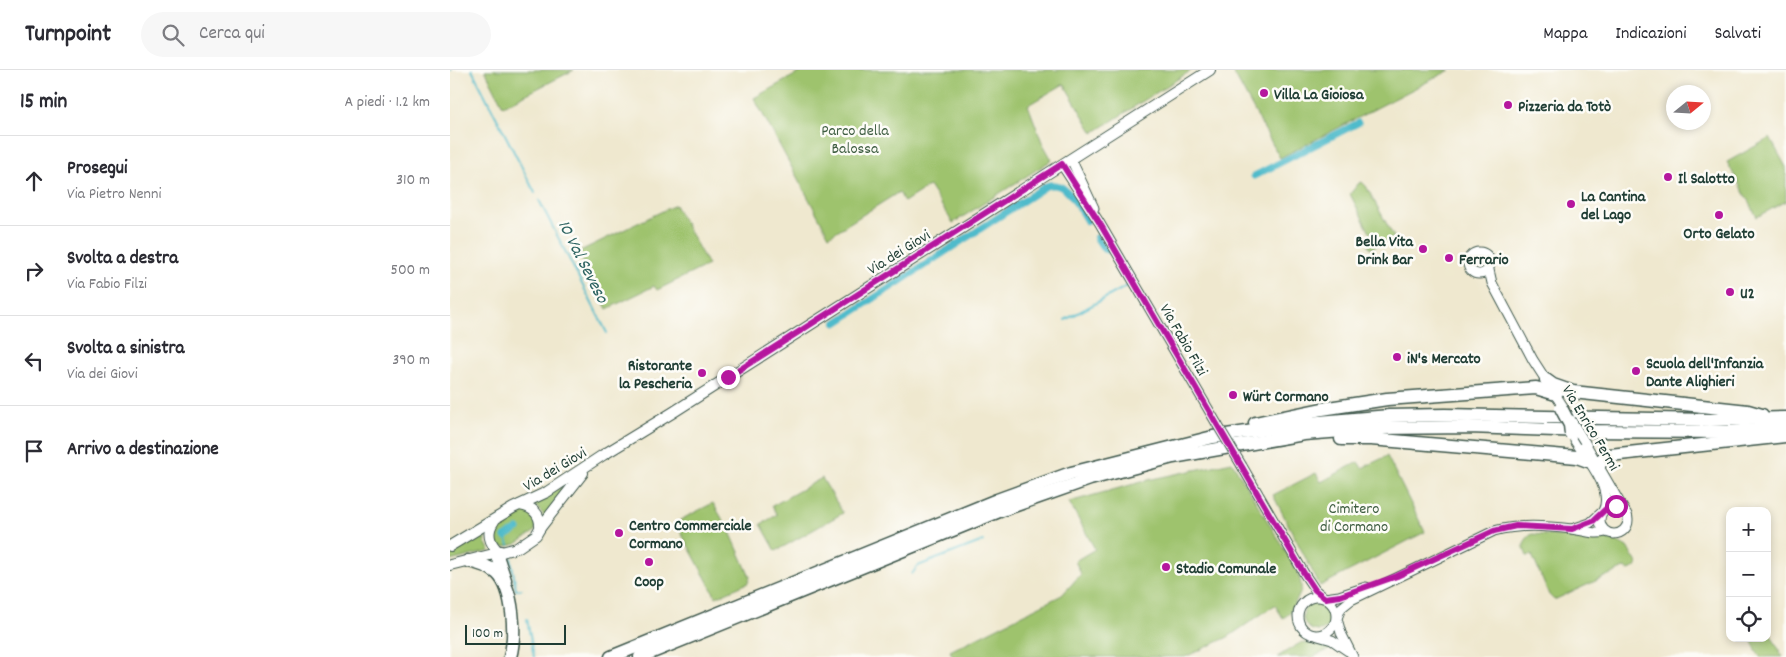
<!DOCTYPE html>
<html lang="it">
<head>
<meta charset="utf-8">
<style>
	body { margin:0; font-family:Dekko,sans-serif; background:#f7f7f7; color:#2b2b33 }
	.controls { position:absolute; right:15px; bottom:15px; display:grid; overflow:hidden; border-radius:10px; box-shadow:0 2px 8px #0003 }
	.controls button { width:45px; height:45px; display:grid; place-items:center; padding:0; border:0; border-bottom:1px solid #e1e1e2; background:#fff; color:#2b2b33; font:25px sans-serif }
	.compass { position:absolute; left:1216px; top:15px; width:45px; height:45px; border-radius:50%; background:#fff; box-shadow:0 2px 8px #0003; rotate:72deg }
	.scale { position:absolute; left:15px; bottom:12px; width:101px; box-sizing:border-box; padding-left:5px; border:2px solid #1f3d34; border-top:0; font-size:14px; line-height:18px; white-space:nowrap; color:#1f3d34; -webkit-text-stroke:4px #fdfcf7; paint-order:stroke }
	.stop { position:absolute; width:15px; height:15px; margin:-11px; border:4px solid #b5179e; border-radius:50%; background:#fff }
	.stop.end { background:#b5179e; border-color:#fff; box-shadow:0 1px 5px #0008 }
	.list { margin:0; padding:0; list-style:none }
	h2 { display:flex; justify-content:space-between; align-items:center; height:65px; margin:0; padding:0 20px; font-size:21px }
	h2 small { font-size:16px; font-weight:400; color:#7c7c81 }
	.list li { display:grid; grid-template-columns:32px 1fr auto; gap:15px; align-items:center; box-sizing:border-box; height:90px; padding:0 20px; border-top:1px solid #e1e1e2 }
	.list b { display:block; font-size:19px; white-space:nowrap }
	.list p { margin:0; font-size:16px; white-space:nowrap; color:#7c7c81 }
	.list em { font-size:16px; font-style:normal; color:#7c7c81 }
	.icon { flex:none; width:28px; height:28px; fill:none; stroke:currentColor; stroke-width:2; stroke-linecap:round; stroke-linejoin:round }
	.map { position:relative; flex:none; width:1336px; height:587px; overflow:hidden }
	header { display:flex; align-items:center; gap:30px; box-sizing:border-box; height:70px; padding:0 25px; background:#fff; border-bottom:1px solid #e1e1e2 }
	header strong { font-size:24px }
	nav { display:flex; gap:28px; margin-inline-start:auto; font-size:18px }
	.search { width:350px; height:45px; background:#f7f7f7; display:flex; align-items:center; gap:12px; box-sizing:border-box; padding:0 18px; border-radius:28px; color:#7c7c81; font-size:19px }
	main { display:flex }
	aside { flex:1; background:#fff }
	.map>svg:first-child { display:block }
</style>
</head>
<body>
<header>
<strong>Turnpoint</strong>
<div class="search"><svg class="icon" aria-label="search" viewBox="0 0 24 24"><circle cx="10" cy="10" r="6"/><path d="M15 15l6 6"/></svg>Cerca qui</div>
<nav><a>Mappa</a><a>Indicazioni</a><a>Salvati</a></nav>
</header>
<main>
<aside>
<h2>15 min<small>A piedi · 1.2 km</small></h2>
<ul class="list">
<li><svg class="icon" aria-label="ahead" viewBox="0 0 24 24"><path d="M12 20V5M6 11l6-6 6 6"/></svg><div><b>Prosegui</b><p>Via Pietro Nenni</p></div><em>310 m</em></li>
<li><svg class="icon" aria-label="right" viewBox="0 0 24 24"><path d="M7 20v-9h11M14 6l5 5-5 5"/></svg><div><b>Svolta a destra</b><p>Via Fabio Filzi</p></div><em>500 m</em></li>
<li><svg class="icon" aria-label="left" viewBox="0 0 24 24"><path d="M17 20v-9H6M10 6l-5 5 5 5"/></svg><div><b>Svolta a sinistra</b><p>Via dei Giovi</p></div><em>390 m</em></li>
<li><svg class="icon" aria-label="arrive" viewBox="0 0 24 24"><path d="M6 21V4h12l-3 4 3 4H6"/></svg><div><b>Arrivo a destinazione</b></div></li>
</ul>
</aside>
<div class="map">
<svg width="1336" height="587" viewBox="0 0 1336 587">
	<rect width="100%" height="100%" fill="#fdfcf7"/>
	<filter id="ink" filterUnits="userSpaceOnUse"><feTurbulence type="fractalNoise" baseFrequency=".02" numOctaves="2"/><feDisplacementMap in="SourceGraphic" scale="10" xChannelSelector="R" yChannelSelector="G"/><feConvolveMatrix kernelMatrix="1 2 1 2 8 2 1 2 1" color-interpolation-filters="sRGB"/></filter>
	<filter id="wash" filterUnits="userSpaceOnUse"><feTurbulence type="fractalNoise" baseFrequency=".0096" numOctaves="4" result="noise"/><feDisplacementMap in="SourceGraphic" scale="20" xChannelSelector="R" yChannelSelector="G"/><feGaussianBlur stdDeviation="1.12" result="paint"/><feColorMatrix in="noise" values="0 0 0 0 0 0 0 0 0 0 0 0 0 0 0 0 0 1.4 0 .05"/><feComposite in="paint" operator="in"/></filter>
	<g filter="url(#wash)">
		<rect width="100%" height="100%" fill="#efe8cf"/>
		<g fill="#9ec36d" stroke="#5e8050">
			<polygon points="35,0 124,0 53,36"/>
			<polygon points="354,0 742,0 643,63 614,14 578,35 592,72 602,90 503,153 479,116 454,132 449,122 379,166 304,28"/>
			<polygon points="782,0 1000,0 830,88"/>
			<polygon points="1320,68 1336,97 1336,131 1307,147 1277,92"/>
			<polygon points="912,112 916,116 944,167 920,179 918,175 924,171 900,124 908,114"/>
			<polygon points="225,135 258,195 207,220 204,216 157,239 128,182"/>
			<polygon points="937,386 975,462 870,516 823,425 866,403 871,412 908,392 912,398"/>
			<path d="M782 392 847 500C852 517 854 517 845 533 839 542 844 541 833 548L825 535 778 567 735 587H503L500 581 612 525 631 504 625 491 645 479 619 432 702 409Z"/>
			<polygon points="372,408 393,443 326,481 311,454 327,445 322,436"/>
			<polygon points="113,416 115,418 94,449 93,444 82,432"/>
			<polygon points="263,433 281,464 300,507 298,513 266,527 228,457 230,450"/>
			<polygon points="73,440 82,444 87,454 84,462 66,474 54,477 50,476 44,468 46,457 66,442"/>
			<polygon points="34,460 35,472 40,481 0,491 0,480"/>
			<path d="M1082 464 1165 470 1177 477 1187 493 1186 497 1179 500 1174 498 1104 530 1099 525 1082 485 1077 486C1072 475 1073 471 1082 464Z"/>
			<circle cx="868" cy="546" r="15"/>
			<polygon points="1317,558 1333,587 1310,587 1300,568 1317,568"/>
			<polygon points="852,572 883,578 863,587 827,587"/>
		</g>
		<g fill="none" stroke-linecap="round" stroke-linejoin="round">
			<g stroke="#4fbbcb" stroke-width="2">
				<polyline points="0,0 1,0"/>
				<polyline points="22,0 85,123"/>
				<polyline points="89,130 157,263"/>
				<polyline points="615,250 679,215"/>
				<polyline points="56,467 59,475"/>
				<polyline points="61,488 66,520 72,519"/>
				<polyline points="462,504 468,496 533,471"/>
				<polyline points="77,549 84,587"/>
			</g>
			<g stroke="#4fbbcb" stroke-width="7">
				<polyline points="804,106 908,53"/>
				<polyline points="647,168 654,179 658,180"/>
				<path d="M386 253 596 116C617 109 627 136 637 151"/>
				<polyline points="55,467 68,459"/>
			</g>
		</g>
	</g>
	<g filter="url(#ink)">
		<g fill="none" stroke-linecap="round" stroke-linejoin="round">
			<defs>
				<g id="tertiary">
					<polyline points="621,89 644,138"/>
					<polyline points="612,95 649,152 767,354"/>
					<circle cx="1029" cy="193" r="11"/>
					<polyline points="1039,200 1042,213 1083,290 1114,338"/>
					<path d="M1125 371C1137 389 1164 420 1153 441"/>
					<polyline points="1134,371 1174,440"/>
					<polyline points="792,396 855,505 865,520 875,528"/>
					<circle cx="1164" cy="450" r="14"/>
					<polyline points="1122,459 1140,453 1151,443"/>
					<circle cx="867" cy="546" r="19"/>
					<polyline points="875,528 889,526 916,517"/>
					<path d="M887 548 891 538 901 530 1044 461C1069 454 1096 456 1122 459 1134 461 1144 465 1156 462"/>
					<polyline points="887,549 891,563 903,587"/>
					<polyline points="868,566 882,570 898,581"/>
				</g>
				<g id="secondary">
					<path d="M44 451C36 462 39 473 49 482"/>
					<polyline points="90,458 133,403"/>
					<polyline points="0,476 63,438 97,422 153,385 222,343 760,0"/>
					<path d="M0 495 67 478 86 465 90 458C91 444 83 437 70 435"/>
				</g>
				<g id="trunk">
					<polyline points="1096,310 1103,315 1123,322 1298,341 1312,345"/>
					<polyline points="805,353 872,339 937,329 1086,318 1106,324"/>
					<polyline points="891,369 921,369 1127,387 1138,391"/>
					<polyline points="1149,396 1153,388 1160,385 1335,366"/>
					<polyline points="50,482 47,486 55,510"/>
					<path d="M18 491C28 493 39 496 47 503 64 519 66 565 60 587"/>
					<polyline points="161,587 547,430 621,403 763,367 858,353 939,346 995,345 1260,350 1336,348"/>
					<polyline points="190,587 552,440 640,409 723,387 854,364 931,358 1019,357 1136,361 1276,362 1336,358"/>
				</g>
			</defs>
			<use href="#tertiary" stroke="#3e574b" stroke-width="11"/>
			<use href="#secondary" stroke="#3e574b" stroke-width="12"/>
			<use href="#trunk" stroke="#3e574b" stroke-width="15"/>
			<use href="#tertiary" stroke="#fff" stroke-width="9"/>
			<use href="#secondary" stroke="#fff" stroke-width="10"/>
			<use href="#trunk" stroke="#fff" stroke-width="12"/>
			<defs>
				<g id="tertiary-bridge">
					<polyline points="1121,350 1134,371"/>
					<polyline points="767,354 792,396"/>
				</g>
				<polyline id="trunk-bridge" points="1111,338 1120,355 1121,364"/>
			</defs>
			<use href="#tertiary-bridge" stroke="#3e574b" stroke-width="11" stroke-linecap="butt"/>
			<use href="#trunk-bridge" stroke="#3e574b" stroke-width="15" stroke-linecap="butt"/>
			<use href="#tertiary-bridge" stroke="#fff" stroke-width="9"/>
			<use href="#trunk-bridge" stroke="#fff" stroke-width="12"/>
		</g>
	</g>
	<g fill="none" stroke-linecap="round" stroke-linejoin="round" filter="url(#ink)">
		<polyline stroke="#b5179e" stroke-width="6" points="278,307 612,94 649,152 855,505 865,520 875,528 890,526 947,506 1044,461 1066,456 1122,459 1143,451 1158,437 1166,436"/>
	</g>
	<g fill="#b5179e" stroke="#fdfcf7" stroke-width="2">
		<circle cx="814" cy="23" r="5"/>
		<circle cx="1058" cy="35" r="5"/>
		<circle cx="1218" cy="107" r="5"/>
		<circle cx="1121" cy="134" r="5"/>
		<circle cx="1269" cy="145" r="5"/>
		<circle cx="973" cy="179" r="5"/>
		<circle cx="999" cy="188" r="5"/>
		<circle cx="1280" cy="222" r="5"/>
		<circle cx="947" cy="287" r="5"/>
		<circle cx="1186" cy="301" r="5"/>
		<circle cx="252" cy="303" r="5"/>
		<circle cx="783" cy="325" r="5"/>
		<circle cx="169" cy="463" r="5"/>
		<circle cx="199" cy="492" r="5"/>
		<circle cx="716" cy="497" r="5"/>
	</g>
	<g text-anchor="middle" stroke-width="5" stroke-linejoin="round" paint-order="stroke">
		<g font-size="16" font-weight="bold" fill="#1f3d34" stroke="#fdfcf7" text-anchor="start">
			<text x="824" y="29">Villa La Gioiosa</text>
			<text x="1068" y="41">Pizzeria da Totò</text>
			<text x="1228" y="113">Il Salotto</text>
			<text x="1131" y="131">La Cantina<tspan x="1131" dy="18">del Lago</tspan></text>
			<text x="1269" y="168" text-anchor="middle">Orto Gelato</text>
			<text x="963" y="176" text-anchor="end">Bella Vita<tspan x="963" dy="18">Drink Bar</tspan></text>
			<text x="1009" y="194">Ferrario</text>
			<text x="1290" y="228">U2</text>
			<text x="957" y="293">iN's Mercato</text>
			<text x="1196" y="298">Scuola dell'Infanzia<tspan x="1196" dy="18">Dante Alighieri</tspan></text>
			<text x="242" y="300" text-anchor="end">Ristorante<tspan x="242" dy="18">la Pescheria</tspan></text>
			<text x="793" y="331">Würt Cormano</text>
			<text x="179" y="460">Centro Commerciale<tspan x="179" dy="18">Cormano</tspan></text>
			<text x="726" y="503">Stadio Comunale</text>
			<text x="199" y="516" text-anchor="middle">Coop</text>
		</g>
		<g font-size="16" fill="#3f5e42" stroke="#fdfcf7">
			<text x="405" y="65">Parco della<tspan x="405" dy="18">Balossa</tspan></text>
			<text x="904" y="443">Cimitero<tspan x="904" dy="18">di Cormano</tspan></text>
		</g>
		<g font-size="16" fill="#1f3d34" stroke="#fdfcf7">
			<text transform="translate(448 181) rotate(-32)" y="6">Via dei Giovi</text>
			<text transform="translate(735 269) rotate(60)" y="6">Via Fabio Filzi</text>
			<text transform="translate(1142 357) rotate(59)" y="6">Via Enrico Fermi</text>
			<text transform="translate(104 398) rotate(-31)" y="6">Via dei Giovi</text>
		</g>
		<g font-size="18" font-style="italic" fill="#2d6361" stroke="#fdfcf7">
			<text transform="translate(134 191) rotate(63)" y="6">10 Val Seveso</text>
		</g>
	</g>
</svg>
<div class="controls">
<button>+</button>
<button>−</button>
<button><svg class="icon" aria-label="locate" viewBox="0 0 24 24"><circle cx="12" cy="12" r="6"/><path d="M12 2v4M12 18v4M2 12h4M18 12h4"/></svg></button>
</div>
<svg class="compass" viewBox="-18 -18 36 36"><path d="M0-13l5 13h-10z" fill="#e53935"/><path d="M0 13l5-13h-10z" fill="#7c7c81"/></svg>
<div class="scale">100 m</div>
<div class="stop" style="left:1166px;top:436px"></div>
<div class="stop end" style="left:278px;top:307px"></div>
</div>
</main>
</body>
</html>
